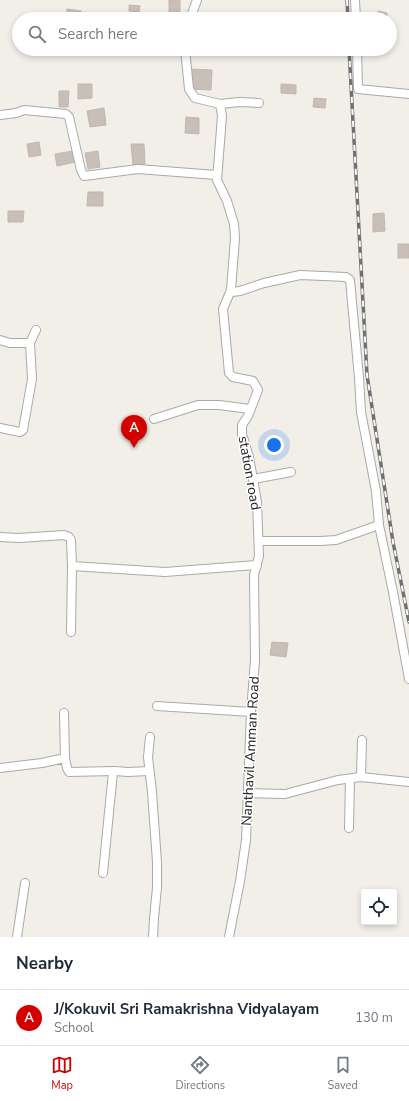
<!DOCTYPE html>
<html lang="en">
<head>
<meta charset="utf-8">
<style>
	body { margin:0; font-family:"Nunito Sans",sans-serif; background:#f6f6f7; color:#1f2937 }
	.controls { position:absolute; right:12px; bottom:12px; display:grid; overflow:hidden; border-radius:4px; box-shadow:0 2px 6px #0003 }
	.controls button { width:36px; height:36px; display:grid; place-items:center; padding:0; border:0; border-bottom:1px solid #e0e1e3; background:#fff; color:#1f2937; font:20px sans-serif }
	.you { position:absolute; left:274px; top:445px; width:14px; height:14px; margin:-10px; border:3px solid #fff; border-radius:50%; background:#1a73e8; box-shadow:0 0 0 6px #1a73e833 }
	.badge { display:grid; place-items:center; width:26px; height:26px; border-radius:50%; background:#d40000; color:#fff; font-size:13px; font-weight:700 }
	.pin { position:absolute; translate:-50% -33px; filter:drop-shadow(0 1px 2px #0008) }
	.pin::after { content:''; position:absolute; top:21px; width:14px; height:12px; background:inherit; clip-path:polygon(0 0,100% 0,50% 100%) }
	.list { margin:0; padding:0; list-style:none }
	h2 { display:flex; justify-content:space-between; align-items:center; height:52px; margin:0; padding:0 16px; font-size:17px }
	h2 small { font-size:13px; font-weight:400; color:#747a83 }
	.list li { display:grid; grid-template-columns:26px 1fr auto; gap:12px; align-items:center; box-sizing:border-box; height:56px; padding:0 16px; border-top:1px solid #e0e1e3 }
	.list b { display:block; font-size:15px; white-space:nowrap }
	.list p { margin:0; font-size:13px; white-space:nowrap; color:#747a83 }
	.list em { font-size:13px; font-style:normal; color:#747a83 }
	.icon { flex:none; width:22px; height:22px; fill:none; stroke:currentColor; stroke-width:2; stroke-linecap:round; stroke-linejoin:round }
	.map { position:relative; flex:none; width:409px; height:937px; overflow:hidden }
	.search { position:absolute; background:#fff; box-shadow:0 2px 6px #0003; left:12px; right:12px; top:12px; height:44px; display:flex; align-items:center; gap:10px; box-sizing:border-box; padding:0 14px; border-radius:22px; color:#747a83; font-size:15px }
	.sheet { height:108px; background:#fff }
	nav { display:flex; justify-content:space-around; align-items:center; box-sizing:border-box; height:56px; border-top:1px solid #e0e1e3; background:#fff; font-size:11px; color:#747a83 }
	nav a { display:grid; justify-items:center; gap:2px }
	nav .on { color:#d40000 }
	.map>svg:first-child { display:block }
</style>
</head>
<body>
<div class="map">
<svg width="409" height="937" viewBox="0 0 409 937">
	<rect width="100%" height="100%" fill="#f2efe9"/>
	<g fill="#c7bfb8" stroke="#c4b6ab">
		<rect x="169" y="0" width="11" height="17"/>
		<polygon points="129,5 140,6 139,12 129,11"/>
		<polygon points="67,9 81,11 81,19 66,19"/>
		<polygon points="378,11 387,13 387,19 377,19"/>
		<rect x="306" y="15" width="15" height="4"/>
		<polygon points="390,33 394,34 392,47 390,46"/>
		<polygon points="190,69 212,70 211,90 189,89"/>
		<polygon points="78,84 92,84 92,98 78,99"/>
		<polygon points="281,84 296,85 296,94 281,93"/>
		<polygon points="59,91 69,91 68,107 59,107"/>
		<polygon points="314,98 326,99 325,108 313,107"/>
		<polygon points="104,108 106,125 90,127 87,111"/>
		<polygon points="186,117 199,118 199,134 185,133"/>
		<polygon points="39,142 41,155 29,157 27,144"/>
		<polygon points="131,144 144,144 145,164 133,165"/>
		<polygon points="73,151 75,162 57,166 55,154"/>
		<polygon points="98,151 100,167 88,169 85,153"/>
		<polygon points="88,192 103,192 103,206 87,206"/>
		<polygon points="8,211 24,211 23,222 8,222"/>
		<polygon points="384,213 385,231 373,232 373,214"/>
		<rect x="398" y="244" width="11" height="14"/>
		<polygon points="272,642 288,643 286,657 270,655"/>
	</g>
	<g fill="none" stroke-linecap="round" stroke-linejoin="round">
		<defs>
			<g id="minor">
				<polyline points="355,0 356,19"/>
				<polyline points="190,19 197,0"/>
				<polyline points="185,49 189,89 195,98 220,104 222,116 217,180 227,201 234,224 235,238 231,290 223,309 229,373 233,377 253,381 258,390 248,416 242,425 242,434 249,457 257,502 259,556 254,575 255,660 251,712 246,840 240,881 229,937"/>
				<polyline points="357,49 358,89 409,94"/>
				<polyline points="220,104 239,102 259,103"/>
				<polyline points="0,115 16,113 24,110 66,114 69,117 81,170 84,176 138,169 216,175"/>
				<polyline points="231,290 232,292 240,291 264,283 300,275 346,277 350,280 359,378 361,412 376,491 379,525 393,592 409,679"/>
				<polyline points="0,340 10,343 30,343"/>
				<polyline points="154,419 198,405 219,405 250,409"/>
				<polyline points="0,428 20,432 23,430 32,379 30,343 36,330"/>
				<polyline points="253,479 291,472"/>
				<polyline points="0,537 19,538 64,535 69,537 71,540 72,566 165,572 257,565"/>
				<polyline points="259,541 320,541 336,540 379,525"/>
				<polyline points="71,632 72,566"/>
				<polyline points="157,706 251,712"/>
				<polyline points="64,713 65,758"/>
				<polyline points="150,737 148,757 152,792 157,862 157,888 154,918 153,937"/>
				<polyline points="0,768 42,763 65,758 67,768 69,772 115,771"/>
				<polyline points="361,777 362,740"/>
				<polyline points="248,793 285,794 338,780 361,777 409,782"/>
				<polyline points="349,828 350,779"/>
				<polyline points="103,873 113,772 115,771 128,772 149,771"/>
				<polyline points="17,937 25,883"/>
			</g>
		</defs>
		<use href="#minor" stroke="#a9a9a9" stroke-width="10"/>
		<use href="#minor" stroke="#fff" stroke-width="8"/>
		<defs>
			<g id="rail">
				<polyline points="347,0 348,19"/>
				<polyline points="349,49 367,375 393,542 409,622"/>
			</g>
		</defs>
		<use href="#rail" stroke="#707070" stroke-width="3.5"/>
		<use href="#rail" stroke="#fff" stroke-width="2" stroke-dasharray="6" stroke-linecap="butt"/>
	</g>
	<g text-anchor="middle" stroke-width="3" stroke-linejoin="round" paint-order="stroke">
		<g font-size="14" fill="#222" stroke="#fff">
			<text transform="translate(250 473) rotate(80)" y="5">station road</text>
			<text transform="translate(250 751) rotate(-87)" y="5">Nanthavil Amman Road</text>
		</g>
	</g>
</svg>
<div class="controls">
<button><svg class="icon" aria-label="locate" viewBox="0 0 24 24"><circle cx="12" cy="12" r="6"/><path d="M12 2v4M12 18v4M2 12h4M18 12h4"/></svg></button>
</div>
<div class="you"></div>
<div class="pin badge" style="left:134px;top:448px">A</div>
<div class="search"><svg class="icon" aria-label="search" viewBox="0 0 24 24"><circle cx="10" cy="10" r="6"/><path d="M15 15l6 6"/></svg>Search here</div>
</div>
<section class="sheet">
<h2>Nearby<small></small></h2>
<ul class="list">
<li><span class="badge">A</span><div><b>J/Kokuvil Sri Ramakrishna Vidyalayam</b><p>School</p></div><em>130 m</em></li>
</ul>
</section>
<nav>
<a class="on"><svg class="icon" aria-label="map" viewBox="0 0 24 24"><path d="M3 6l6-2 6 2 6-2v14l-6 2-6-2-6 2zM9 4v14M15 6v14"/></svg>Map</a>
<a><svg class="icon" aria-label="directions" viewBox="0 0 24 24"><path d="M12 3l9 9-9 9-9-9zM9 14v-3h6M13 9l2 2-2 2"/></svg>Directions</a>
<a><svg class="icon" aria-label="saved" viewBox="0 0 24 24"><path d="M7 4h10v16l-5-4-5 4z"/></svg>Saved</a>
</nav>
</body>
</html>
